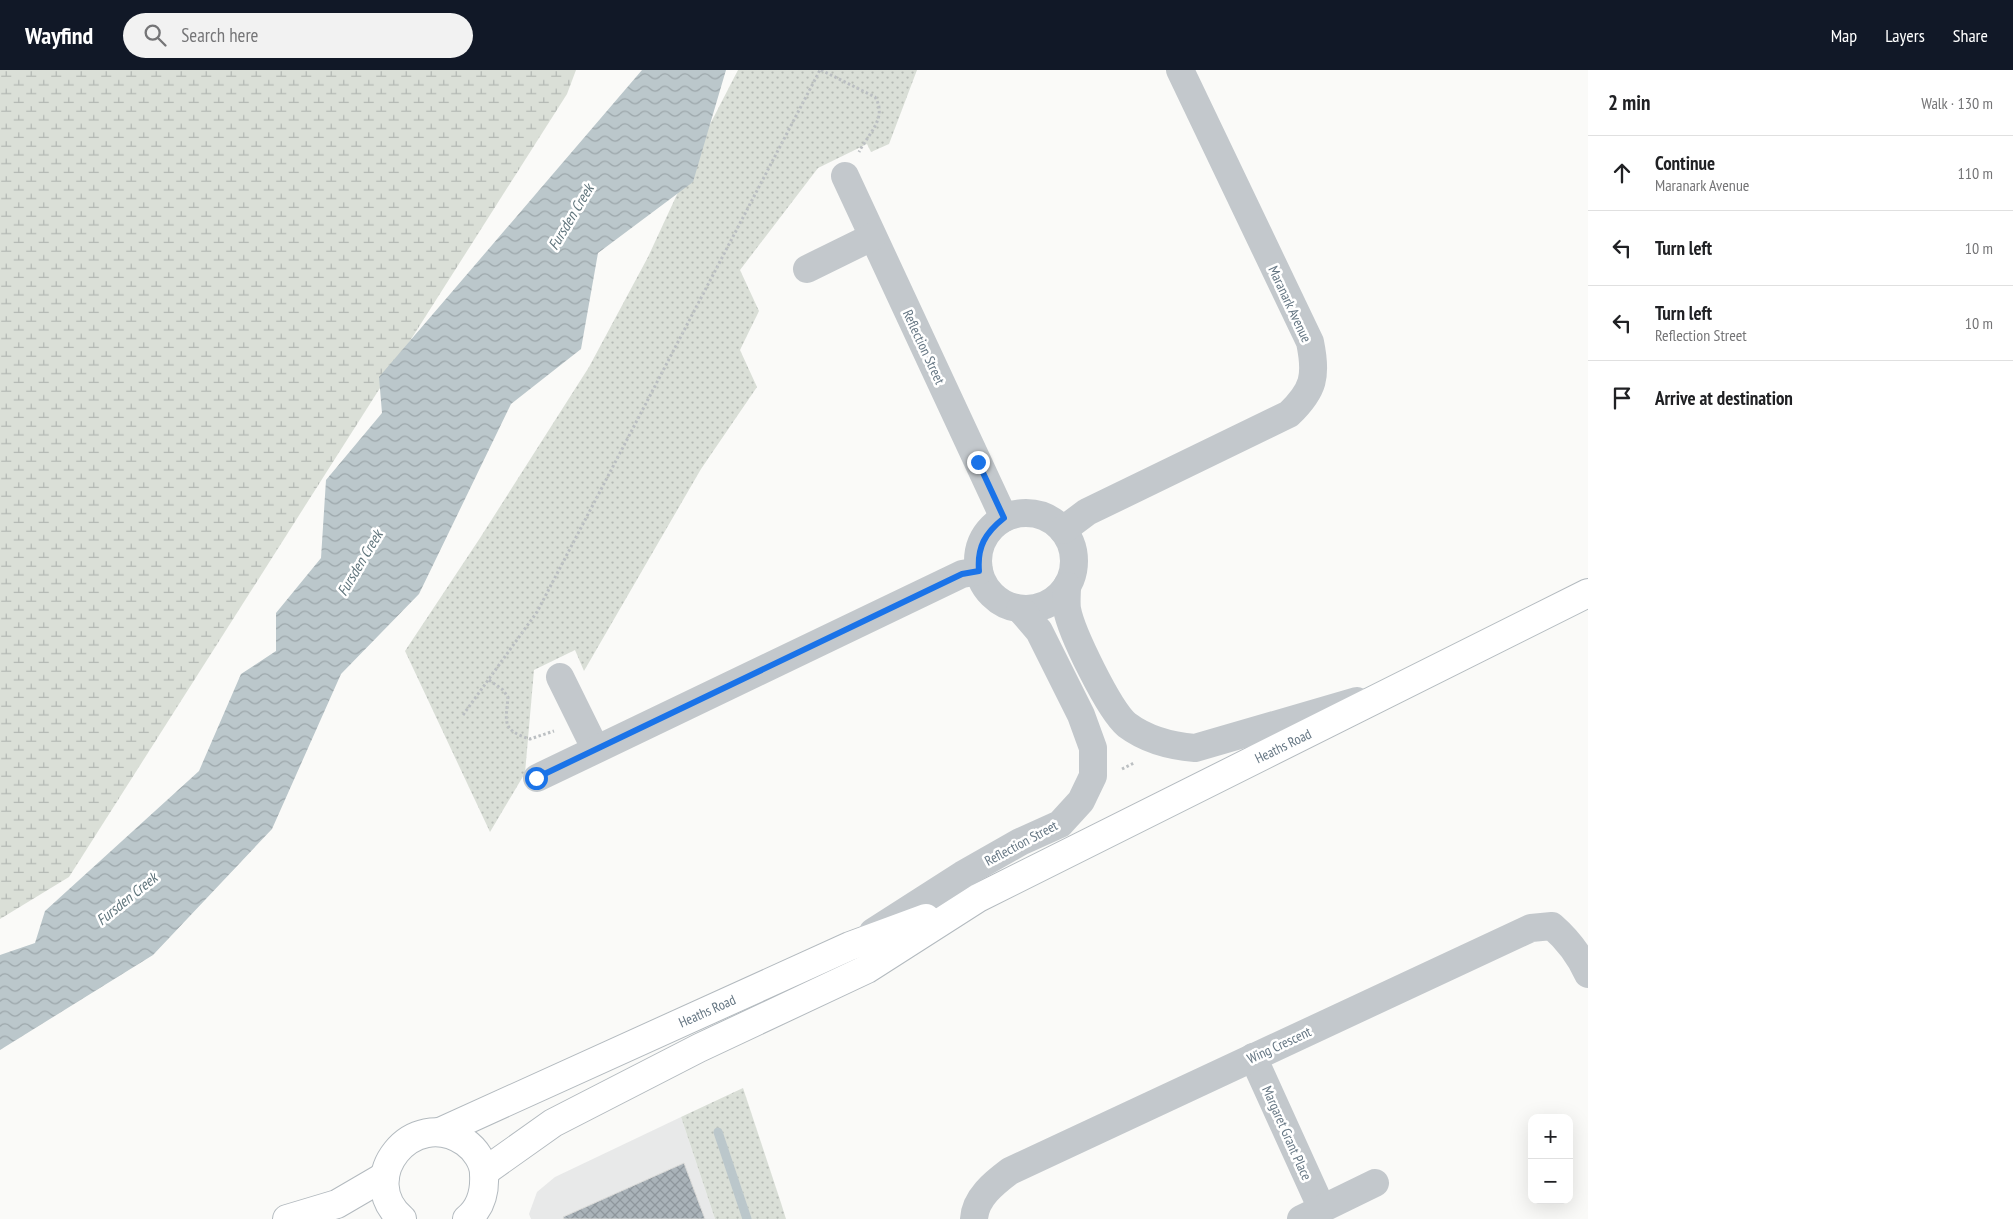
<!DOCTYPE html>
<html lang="en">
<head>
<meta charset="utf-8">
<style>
	body { margin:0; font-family:"PT Sans Narrow",sans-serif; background:#f2f2f2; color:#202124 }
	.controls { position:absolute; right:15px; bottom:15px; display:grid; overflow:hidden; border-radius:10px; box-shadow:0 5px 20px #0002 }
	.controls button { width:45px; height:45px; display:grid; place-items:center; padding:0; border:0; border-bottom:1px solid #e0e0e0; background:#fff; color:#202124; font:25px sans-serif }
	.stop { position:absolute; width:15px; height:15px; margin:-11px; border:4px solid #1a73e8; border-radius:50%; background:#fff }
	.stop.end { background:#1a73e8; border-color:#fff; box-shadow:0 1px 5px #0008 }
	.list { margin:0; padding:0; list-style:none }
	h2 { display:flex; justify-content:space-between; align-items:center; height:65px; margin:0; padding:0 20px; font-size:21px }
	h2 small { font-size:16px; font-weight:400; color:#757577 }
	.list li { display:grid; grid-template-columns:32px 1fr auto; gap:15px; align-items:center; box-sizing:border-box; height:75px; padding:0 20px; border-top:1px solid #e0e0e0 }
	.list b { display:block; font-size:19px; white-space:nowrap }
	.list p { margin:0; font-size:16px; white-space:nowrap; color:#757577 }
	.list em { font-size:16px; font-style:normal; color:#757577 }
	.icon { flex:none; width:28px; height:28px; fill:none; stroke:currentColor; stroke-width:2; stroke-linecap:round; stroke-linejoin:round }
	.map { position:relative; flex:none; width:1588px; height:1149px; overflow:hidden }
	header { display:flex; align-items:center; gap:30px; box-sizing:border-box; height:70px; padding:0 25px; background:#111827; color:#fff }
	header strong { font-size:24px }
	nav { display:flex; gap:28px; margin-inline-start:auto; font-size:18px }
	.search { width:350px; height:45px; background:#f2f2f2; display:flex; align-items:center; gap:12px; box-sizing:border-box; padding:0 18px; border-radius:28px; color:#757577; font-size:19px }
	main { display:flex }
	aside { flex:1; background:#fff }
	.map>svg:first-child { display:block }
</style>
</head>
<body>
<header>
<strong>Wayfind</strong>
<div class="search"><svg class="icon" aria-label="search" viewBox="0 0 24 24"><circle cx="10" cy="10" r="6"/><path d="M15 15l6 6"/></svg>Search here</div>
<nav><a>Map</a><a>Layers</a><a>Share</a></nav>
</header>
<main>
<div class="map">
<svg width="1588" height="1149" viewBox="0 0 1588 1149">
	<defs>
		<pattern id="grass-dots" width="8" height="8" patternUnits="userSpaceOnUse" patternTransform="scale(1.25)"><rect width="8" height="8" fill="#dadfd7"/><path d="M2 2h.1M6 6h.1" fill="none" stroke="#b4b9b4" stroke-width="1.8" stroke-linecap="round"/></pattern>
		<pattern id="wetland-marsh" width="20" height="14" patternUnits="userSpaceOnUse" patternTransform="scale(1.25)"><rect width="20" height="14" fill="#dadfd7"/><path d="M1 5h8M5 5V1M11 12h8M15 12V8" fill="none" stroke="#b4b9b4"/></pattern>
		<pattern id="water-waves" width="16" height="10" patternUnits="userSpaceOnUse" patternTransform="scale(1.25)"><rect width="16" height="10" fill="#bbc7cb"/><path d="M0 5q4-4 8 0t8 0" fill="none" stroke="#9ca6aa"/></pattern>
		<pattern id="building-cross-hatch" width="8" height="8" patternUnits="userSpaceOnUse" patternTransform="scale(1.25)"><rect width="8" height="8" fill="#aab3b9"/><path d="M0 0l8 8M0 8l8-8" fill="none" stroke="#8e969c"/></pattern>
	</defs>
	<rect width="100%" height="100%" fill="#fafaf8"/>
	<polygon fill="#e8e9e9" points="681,1047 715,1149 531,1149 529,1144 537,1122 555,1107"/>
	<g fill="url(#grass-dots)">
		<polygon points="738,0 917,0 889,74 871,82 867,74 818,98 740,200 759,241 740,280 757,317 701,399 584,601 575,580 534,600 525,703 490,762 405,581 480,468 589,297 648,187 705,64"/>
		<polygon points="743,1018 781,1133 786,1149 715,1149 681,1047"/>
	</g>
	<polygon fill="url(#wetland-marsh)" points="0,0 576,0 567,24 69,807 0,849"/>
	<polygon fill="url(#water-waves)" points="642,0 726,0 693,112 598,183 581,279 511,334 419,524 341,604 272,759 153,885 0,980 0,885 35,873 45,841 199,701 241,604 276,581 276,543 321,488 326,410 382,343 379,307"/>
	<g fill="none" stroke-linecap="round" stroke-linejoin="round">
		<polyline stroke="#bbc7cb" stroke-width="9" points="718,1062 747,1149"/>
	</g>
	<polygon fill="url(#building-cross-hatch)" stroke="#dcdcda" points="684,1093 705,1149 564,1149 563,1147"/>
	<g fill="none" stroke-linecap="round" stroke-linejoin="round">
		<defs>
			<g id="secondary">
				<polyline points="440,1062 850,876 926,848"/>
				<polyline points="484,1102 553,1053 699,978 867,899 978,828 1588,523"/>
				<polyline points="287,1149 337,1134 385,1106"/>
				<path d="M402 1149C355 1109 412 1036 465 1072 475 1079 484 1092 484 1104 485 1121 481 1138 467 1149"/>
			</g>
		</defs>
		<use href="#secondary" stroke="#b3babf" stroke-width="30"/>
		<g stroke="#bbbfc2" stroke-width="3" stroke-dasharray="2.5 2.5" stroke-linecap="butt">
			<path d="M821 0 875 27C888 48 868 64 859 82"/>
			<path d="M489 610 503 620 508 627C506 652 501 660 530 669L554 661"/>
			<polyline points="463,645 537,542 820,0"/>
			<polyline points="1122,699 1134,693"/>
		</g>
		<g stroke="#c3c8cc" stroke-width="28">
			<polyline points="845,106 1004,448"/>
			<polyline points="807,199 872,167"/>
			<circle cx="1026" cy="491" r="48"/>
			<path d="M1063 460 1087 442 1289 344C1314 320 1317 306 1310 272L1180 0"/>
			<path d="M1067 516C1067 523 1066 532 1067 539 1071 562 1109 640 1127 655 1147 670 1171 676 1195 678L1357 631"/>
			<polyline points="560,607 595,678"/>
			<polyline points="537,708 962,504 979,501"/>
			<polyline points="873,862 962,805 1020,772 1060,754 1081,731 1093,706 1093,678 1081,645 1039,561 1020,539"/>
			<polyline points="1253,987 1322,1139"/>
			<path d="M974 1149C975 1128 994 1113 1010 1101L1531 858 1552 856C1568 870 1579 884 1588 904"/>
			<polyline points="1301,1149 1375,1113"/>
		</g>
		<use href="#secondary" stroke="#fff" stroke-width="28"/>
	</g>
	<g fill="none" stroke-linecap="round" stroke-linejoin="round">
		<path stroke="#1a73e8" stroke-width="6" d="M536 708 962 504 979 501C977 477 985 463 1004 448L978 392"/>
	</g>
	<g text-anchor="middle" stroke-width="5" stroke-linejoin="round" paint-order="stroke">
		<g font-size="14" fill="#657683" stroke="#fff">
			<text transform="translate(1290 234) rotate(65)" y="5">Maranark Avenue</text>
			<text transform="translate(924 277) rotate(65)" y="5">Reflection Street</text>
			<text transform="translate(1283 676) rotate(-26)" y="5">Heaths Road</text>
			<text transform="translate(1021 773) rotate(-28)" y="5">Reflection Street</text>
			<text transform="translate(707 941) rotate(-24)" y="5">Heaths Road</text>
			<text transform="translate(1279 975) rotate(-25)" y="5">Wing Crescent</text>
			<text transform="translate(1287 1063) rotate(66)" y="5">Margaret Grant Place</text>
		</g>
		<g font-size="15" font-style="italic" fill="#60757c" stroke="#fff">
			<text transform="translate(571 147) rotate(-59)" y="5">Fursden Creek</text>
			<text transform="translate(360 493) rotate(-59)" y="5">Fursden Creek</text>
			<text transform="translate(127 829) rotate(-39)" y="5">Fursden Creek</text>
		</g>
	</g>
</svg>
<div class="controls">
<button>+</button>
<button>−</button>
</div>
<div class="stop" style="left:536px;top:708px"></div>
<div class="stop end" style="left:978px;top:392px"></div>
</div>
<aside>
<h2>2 min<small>Walk · 130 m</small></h2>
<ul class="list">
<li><svg class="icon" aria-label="ahead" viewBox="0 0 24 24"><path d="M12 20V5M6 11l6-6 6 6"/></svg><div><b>Continue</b><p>Maranark Avenue</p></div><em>110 m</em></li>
<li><svg class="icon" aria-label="left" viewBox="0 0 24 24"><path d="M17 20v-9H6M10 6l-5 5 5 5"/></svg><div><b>Turn left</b></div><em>10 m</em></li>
<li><svg class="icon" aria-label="left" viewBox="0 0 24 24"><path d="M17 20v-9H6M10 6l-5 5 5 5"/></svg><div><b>Turn left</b><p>Reflection Street</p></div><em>10 m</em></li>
<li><svg class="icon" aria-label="arrive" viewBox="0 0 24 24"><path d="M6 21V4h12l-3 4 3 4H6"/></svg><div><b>Arrive at destination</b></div></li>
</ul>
</aside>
</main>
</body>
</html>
